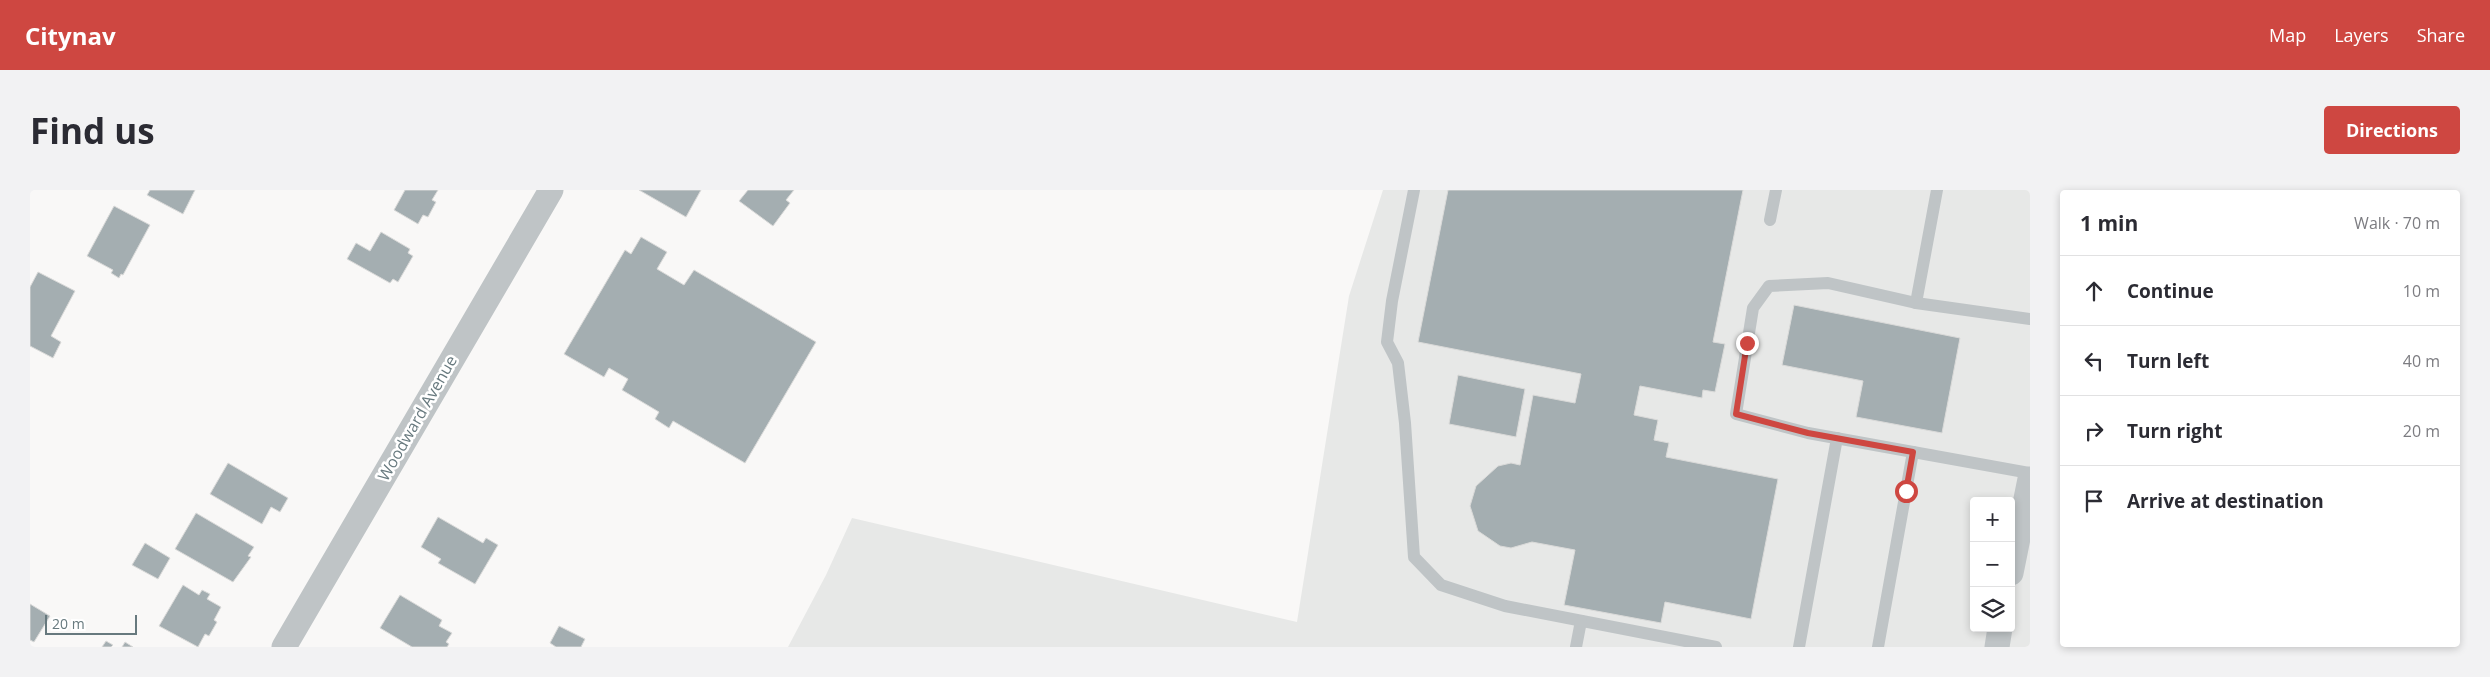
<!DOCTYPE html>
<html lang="en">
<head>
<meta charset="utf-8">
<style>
	body { margin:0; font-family:"Open Sans",sans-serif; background:#f2f2f3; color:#2b2b33 }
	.controls { position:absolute; right:15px; bottom:15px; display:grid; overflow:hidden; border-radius:5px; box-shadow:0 2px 8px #0003 }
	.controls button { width:45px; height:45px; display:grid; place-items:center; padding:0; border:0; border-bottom:1px solid #e1e1e2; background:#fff; color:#2b2b33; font:25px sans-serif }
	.scale { position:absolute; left:15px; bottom:12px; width:92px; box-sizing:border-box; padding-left:5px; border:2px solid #67797e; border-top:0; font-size:14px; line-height:18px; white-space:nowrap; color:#67797e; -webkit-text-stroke:4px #fff; paint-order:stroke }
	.stop { position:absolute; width:15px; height:15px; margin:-11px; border:4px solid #ce4741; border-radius:50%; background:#fff }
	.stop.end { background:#ce4741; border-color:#fff; box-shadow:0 1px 5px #0008 }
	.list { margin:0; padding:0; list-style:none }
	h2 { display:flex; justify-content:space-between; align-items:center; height:65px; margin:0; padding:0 20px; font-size:21px }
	h2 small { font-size:16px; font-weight:400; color:#7c7c81 }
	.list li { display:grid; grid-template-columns:32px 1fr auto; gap:15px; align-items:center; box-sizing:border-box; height:70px; padding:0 20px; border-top:1px solid #e1e1e2 }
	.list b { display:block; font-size:19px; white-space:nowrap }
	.list em { font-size:16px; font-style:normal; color:#7c7c81 }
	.icon { flex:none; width:28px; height:28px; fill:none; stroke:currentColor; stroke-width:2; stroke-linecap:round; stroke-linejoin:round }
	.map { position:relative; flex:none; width:2000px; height:457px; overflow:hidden; border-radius:5px }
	header { display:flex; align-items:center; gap:30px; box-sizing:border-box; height:70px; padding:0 25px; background:#ce4741; color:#fff }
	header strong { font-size:24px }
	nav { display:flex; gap:28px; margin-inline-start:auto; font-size:18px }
	.intro { display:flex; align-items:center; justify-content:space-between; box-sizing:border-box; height:120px; padding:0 30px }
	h1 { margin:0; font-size:35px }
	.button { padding:12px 22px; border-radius:5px; background:#ce4741; color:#fff; font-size:18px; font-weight:700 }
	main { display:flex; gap:30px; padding:0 30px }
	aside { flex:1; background:#fff; border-radius:5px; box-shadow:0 2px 8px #0003 }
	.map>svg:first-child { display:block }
</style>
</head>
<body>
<header>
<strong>Citynav</strong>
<nav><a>Map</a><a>Layers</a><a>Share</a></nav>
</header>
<div class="intro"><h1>Find us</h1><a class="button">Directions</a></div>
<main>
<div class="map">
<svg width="2000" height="457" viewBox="0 0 2000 457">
	<rect width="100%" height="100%" fill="#f9f8f7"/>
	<path fill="#e7e8e7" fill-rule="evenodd" d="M1353 0H2000V457H758L796 385 822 328 1267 432 1319 106ZM1944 311H1981V438H1944Z"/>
	<g fill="#a4aeb1" stroke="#dadad9">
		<polygon points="120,0 165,0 153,24 117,5"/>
		<polygon points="375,0 408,0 402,10 406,12 398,27 393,25 388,34 364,20"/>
		<polygon points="609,0 671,0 656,27"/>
		<polygon points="718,0 764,0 756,10 760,13 743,36 709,11"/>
		<polygon points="1418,0 1713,0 1683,152 1695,154 1685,202 1673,200 1672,208 1610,196 1604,225 1628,230 1624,250 1639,253 1636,267 1748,289 1721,429 1635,412 1631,433 1534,415 1545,360 1502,352 1481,358 1470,356 1448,341 1440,316 1446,296 1468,276 1481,273 1490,275 1503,205 1545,213 1551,184 1388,152"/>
		<polygon points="84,16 120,35 93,85 91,84 89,88 81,83 83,80 57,66"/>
		<polygon points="351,42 380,59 378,63 383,66 368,92 363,89 360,93 317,69 326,53 340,61"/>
		<polygon points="611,47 637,62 627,79 654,95 664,80 786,152 715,273 643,231 639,238 625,229 629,222 592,200 598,189 579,178 574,187 534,164 595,60 601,64"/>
		<polygon points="8,82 45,101 21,146 31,152 23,168 0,156 0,97"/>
		<polygon points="1764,115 1930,148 1912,243 1826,227 1833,191 1752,175"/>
		<polygon points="1428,185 1495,199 1486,247 1419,234"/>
		<polygon points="198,273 258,308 250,322 241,317 232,334 180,304"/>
		<polygon points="166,323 224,357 218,366 221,367 203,392 145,359"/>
		<polygon points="408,327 453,353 456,348 468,355 445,394 408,373 411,369 391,357"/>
		<polygon points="115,353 140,368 128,389 102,375"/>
		<polygon points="153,395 169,405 172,400 180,404 177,409 191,417 184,430 187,432 179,446 175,444 168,457 129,436"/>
		<polygon points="370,405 412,430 409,436 422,443 416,452 419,454 417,457 382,457 350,438"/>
		<polygon points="0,414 20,426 4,452 0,450"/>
		<polygon points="529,436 555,449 551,457 526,457 520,453"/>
		<polygon points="76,451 83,455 81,457 72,457"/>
		<polygon points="95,452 103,457 92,457"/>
	</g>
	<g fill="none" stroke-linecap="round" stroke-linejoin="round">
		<g stroke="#bfc4c6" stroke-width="12">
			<polyline points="1384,0 1362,111 1357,152 1368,173 1375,233 1384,367 1411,395 1475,416 1686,457"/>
			<polyline points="1740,30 1746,0"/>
			<polyline points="1886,113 1907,0"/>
			<polyline points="2000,129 1886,113 1798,93 1739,96 1723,118 1706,224 1778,243 2000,283"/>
			<polyline points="1546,457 1551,431"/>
			<polyline points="1769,457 1807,248"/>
			<polyline points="1848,457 1883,262"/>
		</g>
		<g stroke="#bfc4c6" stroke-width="25">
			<polyline points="1981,383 2000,289"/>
			<polyline points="254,457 521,0"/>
			<polyline points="1967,457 1970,438"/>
		</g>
	</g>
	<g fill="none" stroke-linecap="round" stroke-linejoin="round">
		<polyline stroke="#ce4741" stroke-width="6" points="1717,153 1706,224 1778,243 1883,262 1876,301"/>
	</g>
	<g text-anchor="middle" stroke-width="5" stroke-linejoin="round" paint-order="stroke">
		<g font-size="16" fill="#67797e" stroke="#fff">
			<text transform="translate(387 228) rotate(-60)" y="6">Woodward Avenue</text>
		</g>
	</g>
</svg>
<div class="controls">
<button>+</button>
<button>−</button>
<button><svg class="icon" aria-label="layers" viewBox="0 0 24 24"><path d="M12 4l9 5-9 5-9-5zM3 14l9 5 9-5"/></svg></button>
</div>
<div class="scale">20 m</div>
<div class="stop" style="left:1876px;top:301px"></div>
<div class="stop end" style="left:1717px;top:153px"></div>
</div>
<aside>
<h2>1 min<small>Walk · 70 m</small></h2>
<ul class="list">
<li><svg class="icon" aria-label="ahead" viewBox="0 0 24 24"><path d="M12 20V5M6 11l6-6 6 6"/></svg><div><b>Continue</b></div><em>10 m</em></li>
<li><svg class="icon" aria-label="left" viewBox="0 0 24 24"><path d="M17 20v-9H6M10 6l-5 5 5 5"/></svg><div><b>Turn left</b></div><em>40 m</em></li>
<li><svg class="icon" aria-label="right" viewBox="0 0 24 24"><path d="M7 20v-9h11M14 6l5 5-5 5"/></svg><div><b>Turn right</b></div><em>20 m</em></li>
<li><svg class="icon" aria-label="arrive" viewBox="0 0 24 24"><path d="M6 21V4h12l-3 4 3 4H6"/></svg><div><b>Arrive at destination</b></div></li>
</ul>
</aside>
</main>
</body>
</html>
